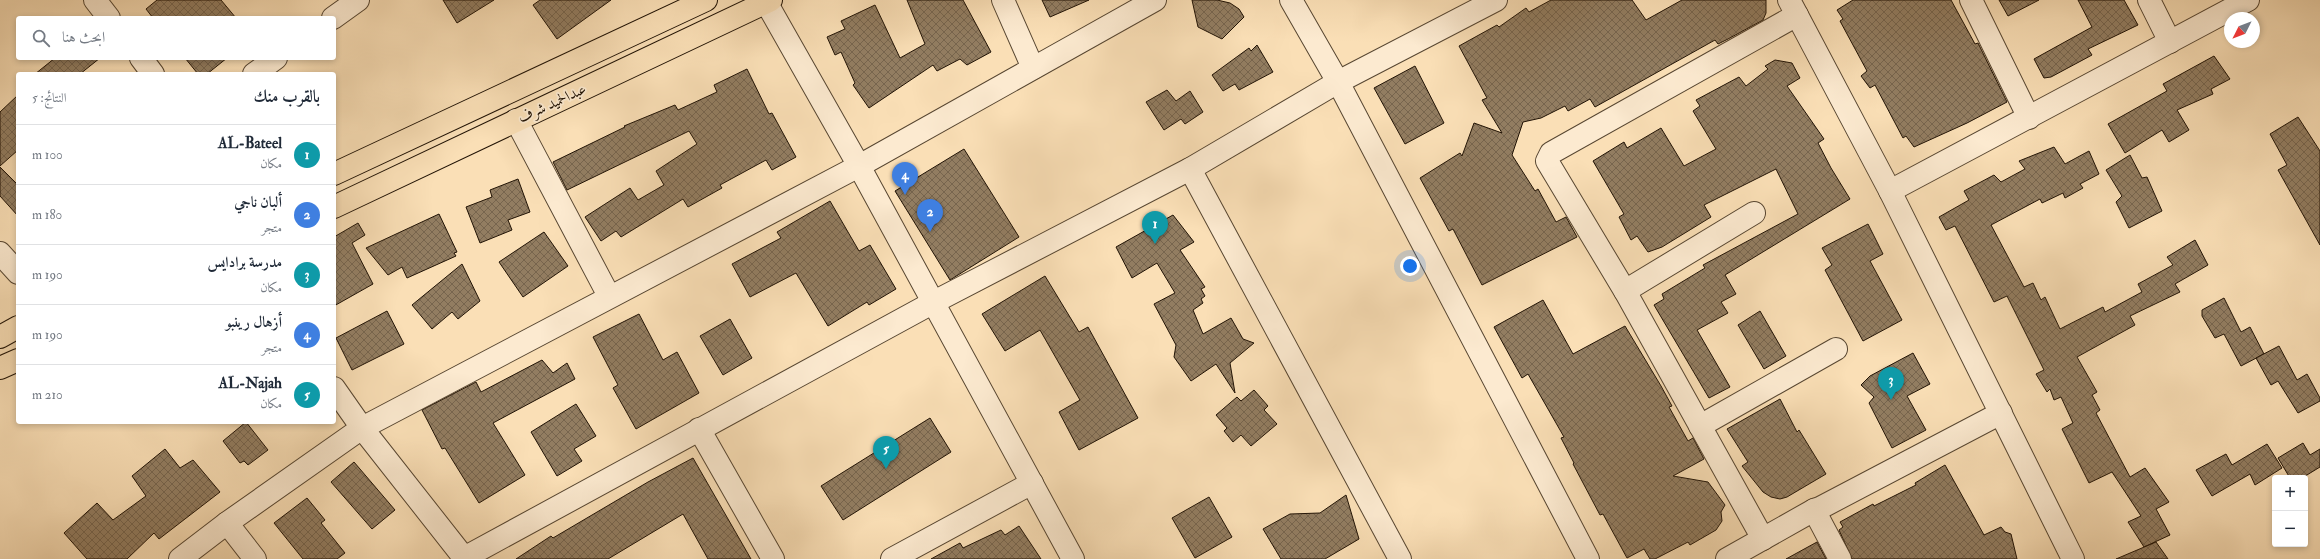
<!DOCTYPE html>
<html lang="ar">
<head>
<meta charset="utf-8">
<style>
	body { margin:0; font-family:"IM FELL Double Pica",Amiri,serif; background:#f2f2f3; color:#1f2937; direction:rtl }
	.controls { position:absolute; right:12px; bottom:12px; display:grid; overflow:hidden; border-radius:4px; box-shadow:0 2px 6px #0003 }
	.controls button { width:36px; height:36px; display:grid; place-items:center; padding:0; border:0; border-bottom:1px solid #e0e1e3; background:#fff; color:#1f2937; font:20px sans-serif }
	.compass { position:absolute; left:2224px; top:12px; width:36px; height:36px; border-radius:50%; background:#fff; box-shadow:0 2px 6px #0003; rotate:228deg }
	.you { position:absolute; left:1410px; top:266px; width:14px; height:14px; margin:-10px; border:3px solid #fff; border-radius:50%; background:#1a73e8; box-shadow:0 0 0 6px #1a73e833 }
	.badge { display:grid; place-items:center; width:26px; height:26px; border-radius:50%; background:#8f2418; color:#fff; font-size:13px; font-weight:700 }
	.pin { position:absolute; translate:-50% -33px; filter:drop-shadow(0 1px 2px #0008) }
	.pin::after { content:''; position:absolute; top:21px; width:14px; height:12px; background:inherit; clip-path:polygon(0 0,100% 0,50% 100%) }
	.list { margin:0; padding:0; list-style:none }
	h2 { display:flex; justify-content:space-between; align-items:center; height:52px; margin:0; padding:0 16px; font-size:17px }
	h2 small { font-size:13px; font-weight:400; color:#747a83 }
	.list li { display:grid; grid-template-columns:26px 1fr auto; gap:12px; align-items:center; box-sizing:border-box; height:60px; padding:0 16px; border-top:1px solid #e0e1e3 }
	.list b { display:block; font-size:15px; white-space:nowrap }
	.list p { margin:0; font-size:13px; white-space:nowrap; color:#747a83 }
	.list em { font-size:13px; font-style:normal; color:#747a83 }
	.icon { flex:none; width:22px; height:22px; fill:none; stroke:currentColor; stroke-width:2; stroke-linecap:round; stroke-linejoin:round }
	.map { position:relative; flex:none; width:2320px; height:559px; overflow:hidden; direction:ltr }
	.search { position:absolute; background:#fff; box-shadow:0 2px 6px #0003; left:16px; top:16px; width:320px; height:44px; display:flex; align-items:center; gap:10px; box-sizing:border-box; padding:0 14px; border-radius:4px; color:#747a83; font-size:15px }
	.panel { position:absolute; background:#fff; box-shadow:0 2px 6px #0003; left:16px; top:72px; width:320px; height:352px; border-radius:4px; direction:rtl }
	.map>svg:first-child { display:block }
</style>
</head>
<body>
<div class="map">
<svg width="2320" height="559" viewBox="0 0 2320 559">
	<defs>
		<pattern id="building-cross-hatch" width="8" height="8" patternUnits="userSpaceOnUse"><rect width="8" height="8" fill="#927d61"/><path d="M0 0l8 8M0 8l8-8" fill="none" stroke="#77654e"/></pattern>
	</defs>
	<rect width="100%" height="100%" fill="#fadfb6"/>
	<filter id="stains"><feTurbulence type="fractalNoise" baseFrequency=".005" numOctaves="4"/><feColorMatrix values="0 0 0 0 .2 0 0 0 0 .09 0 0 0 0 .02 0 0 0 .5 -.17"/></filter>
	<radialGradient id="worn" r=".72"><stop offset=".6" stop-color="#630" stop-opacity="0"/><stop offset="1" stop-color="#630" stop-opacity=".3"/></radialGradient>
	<g fill="url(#building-cross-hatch)" stroke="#211305">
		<polygon points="157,0 221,0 236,18 153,18 146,9"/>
		<polygon points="443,0 494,0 457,23"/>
		<polygon points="540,0 611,0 557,39 533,5"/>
		<polygon points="907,0 963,0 991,52 967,65 960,59 937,71 933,65 869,108 853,85 855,83 841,52 835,55 827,37 845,29 841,21 875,5 900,58 925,44"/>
		<polygon points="1042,0 1089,0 1050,17"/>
		<polygon points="1192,0 1217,0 1230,3 1239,9 1244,17 1222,39 1198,27"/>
		<polygon points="1551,0 1632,0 1646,20 1682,0 1766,0 1766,13 1763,20 1728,39 1718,44 1715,40 1595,107 1590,99 1568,111 1565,106 1541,118 1523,122 1512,155 1535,191 1538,189 1556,222 1566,217 1577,237 1482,285 1453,229 1449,231 1420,178 1460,153 1462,156 1474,123 1502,133 1482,100 1487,98 1459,46 1497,25 1499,27 1526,8 1529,12"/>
		<polygon points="1853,0 1951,0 1975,44 1978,43 2007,102 1967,123 1914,147 1906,136 1903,138 1875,85 1870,88 1861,76 1867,71 1840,21 1843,19 1837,10"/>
		<polygon points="1999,0 2039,0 2008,16"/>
		<polygon points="2078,0 2124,0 2138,25 2088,49 2092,55 2051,77 2044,78 2034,59 2092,27"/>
		<polygon points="1257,45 1273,72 1239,90 1235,84 1223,91 1212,75 1249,48 1251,51"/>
		<polygon points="2214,56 2230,79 2211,89 2213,94 2177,110 2189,130 2169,142 2162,130 2125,153 2108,124 2167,91 2163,84"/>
		<polygon points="55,58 100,58 80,74 35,74"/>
		<polygon points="185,58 227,58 207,74 198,74"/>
		<polygon points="1775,60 1792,63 1800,78 1787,86 1824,139 1818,143 1831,168 1850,199 1725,275 1736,294 1721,302 1728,313 1697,330 1730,387 1709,398 1654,305 1664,299 1662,294 1705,268 1703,265 1798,214 1776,169 1704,205 1711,217 1662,247 1648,252 1637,236 1631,240 1619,217 1624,214 1593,161 1624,142 1627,148 1661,128 1684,166 1716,149 1693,111 1700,106 1696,100 1739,77 1746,86 1768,69 1765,66"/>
		<polygon points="1415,66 1444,123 1405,144 1374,88"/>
		<polygon points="747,69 769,114 772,113 796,157 772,170 766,160 720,185 722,188 688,207 683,199 621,237 616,231 601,241 585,217 630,188 638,200 664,185 656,171 697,144 689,131 567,190 553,162 625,127 624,126 675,105 678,110 717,92 714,85"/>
		<polygon points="1167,90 1176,101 1190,91 1203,112 1185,124 1181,119 1164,130 1146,102"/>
		<polygon points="18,95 18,150 0,166 0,112"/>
		<polygon points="2298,117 2320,151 2320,245 2278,170 2287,165 2270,134"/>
		<polygon points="2054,147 2065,164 2089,151 2099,174 2080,184 2083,188 2065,198 2063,193 2042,203 2040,199 1991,225 2024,287 2033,283 2041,300 2045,297 2060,329 2103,307 2105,312 2142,292 2138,284 2173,265 2167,257 2195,240 2208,265 2175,284 2180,292 2130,316 2135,325 2077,357 2097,392 2092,395 2100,410 2096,413 2130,477 2145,468 2169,502 2156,509 2170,535 2144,547 2128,522 2141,516 2112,472 2089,483 2062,429 2073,423 2061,397 2054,400 2050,389 2047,392 2036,374 2044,370 2007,296 1994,302 1955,226 1946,230 1939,217 1969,200 1964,191 1994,175 2001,182 2025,169 2019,161"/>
		<polygon points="964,149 1019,237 950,280 895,191"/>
		<polygon points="2130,155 2142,178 2147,177 2162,211 2129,228 2116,202 2122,196 2106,170"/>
		<polygon points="0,167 18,185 18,216 0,196"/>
		<polygon points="518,179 530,212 508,220 512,230 480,243 466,207 492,197 490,190"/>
		<polygon points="830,201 859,251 870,245 896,289 869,305 867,302 828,326 796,273 750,297 732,264 781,238 777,232"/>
		<polygon points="439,214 457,252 454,253 456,256 407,278 402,267 388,275 366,248"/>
		<polygon points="1173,215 1194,242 1180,250 1205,287 1201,289 1205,296 1201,299 1203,303 1193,310 1203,334 1231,318 1243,339 1254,343 1230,363 1235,393 1216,364 1191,381 1174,357 1176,345 1154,304 1175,293 1157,263 1132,278 1116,247"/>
		<polygon points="358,223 365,235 352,243 373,284 334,306 334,237"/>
		<polygon points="1868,224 1883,254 1870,261 1902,320 1863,341 1825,270 1832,265 1822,248"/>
		<polygon points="544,232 568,266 523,297 499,262"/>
		<polygon points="462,264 480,301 458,319 452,312 432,329 412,305"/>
		<polygon points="1045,276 1079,332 1088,327 1138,418 1079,450 1059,412 1080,400 1040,330 1005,351 982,314"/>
		<polygon points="2224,298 2241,332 2250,327 2264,354 2241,366 2224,334 2215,338 2202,316 2202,310"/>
		<polygon points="1543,300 1573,354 1625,326 1661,386 1672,406 1669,407 1688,441 1693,438 1704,459 1673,476 1708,482 1725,505 1721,512 1722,521 1716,530 1690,545 1688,542 1655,559 1650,559 1644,549 1627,558 1603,514 1600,515 1573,464 1574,463 1561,438 1564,437 1528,374 1522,378 1494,327"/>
		<polygon points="387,311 404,344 352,370 336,338"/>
		<polygon points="1760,311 1786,356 1764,369 1738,325"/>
		<polygon points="639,314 663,360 677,352 699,393 636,429 613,388 618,385 593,337"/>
		<polygon points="730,319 752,358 723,375 700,336"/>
		<polygon points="2279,346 2297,380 2307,374 2320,398 2320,401 2298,413 2278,381 2271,385 2256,358"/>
		<polygon points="1913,353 1930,384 1907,396 1926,430 1892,448 1869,403 1874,397 1861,385 1870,376"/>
		<polygon points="542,360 553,373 567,363 575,379 493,423 525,475 479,503 445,448 442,449 422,410 476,382 481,392"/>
		<polygon points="1254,390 1268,406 1264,410 1277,424 1251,446 1241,435 1233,442 1224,431 1227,428 1216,415 1237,397 1241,401"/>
		<polygon points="1780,399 1797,432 1799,430 1826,474 1787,497 1780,499 1771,497 1763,492 1742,466 1748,462 1727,429"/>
		<polygon points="576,404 596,436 574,449 582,461 557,476 531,432"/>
		<polygon points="930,418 951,452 843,520 821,486"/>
		<polygon points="246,422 268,450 248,465 244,461 240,463 223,441"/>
		<polygon points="2303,443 2310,455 2320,449 2320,467 2302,478 2290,478 2278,458"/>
		<polygon points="2267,444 2282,468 2255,485 2250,474 2212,496 2196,470 2226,454 2232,465"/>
		<polygon points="165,449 180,468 193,460 220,492 159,539 154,533 127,559 87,559 64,533 97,503 113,520 146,496 132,476"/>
		<polygon points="693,458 751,559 708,559 683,514 608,559 516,559 551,536 553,538 648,482"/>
		<polygon points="354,462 395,510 372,529 331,482"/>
		<polygon points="1945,465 1984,535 2001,527 2005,532 2011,534 2017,559 1852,559 1839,530 1843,527 1840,522 1873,504 1874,506 1916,485 1915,483"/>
		<polygon points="1346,495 1359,539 1325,559 1281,559 1263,529 1290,514 1320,513"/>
		<polygon points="1209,497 1232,537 1195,558 1172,518"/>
		<polygon points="307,498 325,520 321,523 345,553 337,559 303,559 274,523"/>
		<polygon points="1019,526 1041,559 931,559 960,543 963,548 1001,530 1005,535"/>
		<polygon points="1817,542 1826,559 1786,559"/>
		<polygon points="2156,542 2168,559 2116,559"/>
	</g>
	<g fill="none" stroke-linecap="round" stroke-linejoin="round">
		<defs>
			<g id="minor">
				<polyline points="95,0 109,18"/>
				<polyline points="1003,0 1033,68"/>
				<polyline points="1291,0 1338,82 1588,559"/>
				<polyline points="1789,0 1890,191 2073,559"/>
				<polyline points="1971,0 2029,118"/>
				<polyline points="2149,0 2170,42"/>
				<polyline points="766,2 859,166 1073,559"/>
				<polyline points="333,18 358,0"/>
				<polyline points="141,58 153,74"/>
				<polyline points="254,74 276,58"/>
				<polyline points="516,120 609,296"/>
				<polyline points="1190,169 1400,559"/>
				<polyline points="1890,191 2248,0"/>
				<polyline points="0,253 18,273"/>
				<polyline points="1625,291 1754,213"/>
				<polyline points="334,388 362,428 465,559"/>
				<polyline points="1700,426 1836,349"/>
				<polyline points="699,429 773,559"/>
				<polyline points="1814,510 1840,559"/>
				<polyline points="227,523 255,559"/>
				<polyline points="1763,539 1625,291 1547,161 1551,153 1797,15"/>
				<polyline points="464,558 934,302 1190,169 1338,82 1496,0"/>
				<polyline points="180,559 227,523 362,428 859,166 1155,0"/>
				<polyline points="892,559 1032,483"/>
				<polyline points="1727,559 1814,510 1820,508 2001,413"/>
			</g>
			<g id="major">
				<polyline points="334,174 706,0"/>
				<polyline points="334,207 771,0"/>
				<polyline points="0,337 18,327"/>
				<polyline points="0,368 18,360"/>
			</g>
		</defs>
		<use href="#minor" stroke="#574631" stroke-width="24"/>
		<use href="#major" stroke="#211305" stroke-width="24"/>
		<use href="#minor" stroke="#fcead0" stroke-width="22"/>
		<use href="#major" stroke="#fadfb6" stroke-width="22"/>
	</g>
	<g text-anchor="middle" stroke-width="3.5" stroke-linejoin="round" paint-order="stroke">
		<g font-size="15" fill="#211305" stroke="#fcead0">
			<text transform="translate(552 103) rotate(-25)" y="5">عبدالحميد شرف</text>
		</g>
	</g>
	<rect width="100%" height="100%" filter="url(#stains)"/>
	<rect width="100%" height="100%" fill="url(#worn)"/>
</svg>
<div class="controls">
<button>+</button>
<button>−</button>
</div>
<svg class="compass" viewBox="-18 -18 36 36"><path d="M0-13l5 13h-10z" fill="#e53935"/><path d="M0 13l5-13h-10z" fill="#747a83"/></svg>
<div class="you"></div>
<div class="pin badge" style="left:1155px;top:244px;background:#0f9aa8">1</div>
<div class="pin badge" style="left:930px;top:232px;background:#3f7fe0">2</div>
<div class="pin badge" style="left:1891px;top:400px;background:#0f9aa8">3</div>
<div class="pin badge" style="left:905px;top:195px;background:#3f7fe0">4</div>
<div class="pin badge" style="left:886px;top:469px;background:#0f9aa8">5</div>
<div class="search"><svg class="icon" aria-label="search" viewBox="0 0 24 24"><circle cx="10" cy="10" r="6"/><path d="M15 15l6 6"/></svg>ابحث هنا</div>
<section class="panel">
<h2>بالقرب منك<small>النتائج: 5</small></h2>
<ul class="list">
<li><span class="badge" style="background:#0f9aa8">1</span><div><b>AL-Bateel</b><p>مكان</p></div><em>100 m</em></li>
<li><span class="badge" style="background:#3f7fe0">2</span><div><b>ألبان ناجي</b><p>متجر</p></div><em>180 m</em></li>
<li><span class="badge" style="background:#0f9aa8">3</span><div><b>مدرسة برادايس</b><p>مكان</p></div><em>190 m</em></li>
<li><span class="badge" style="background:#3f7fe0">4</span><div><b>أزهال رينبو</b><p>متجر</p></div><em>190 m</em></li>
<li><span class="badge" style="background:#0f9aa8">5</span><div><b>AL-Najah</b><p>مكان</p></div><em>210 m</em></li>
</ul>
</section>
</div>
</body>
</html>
